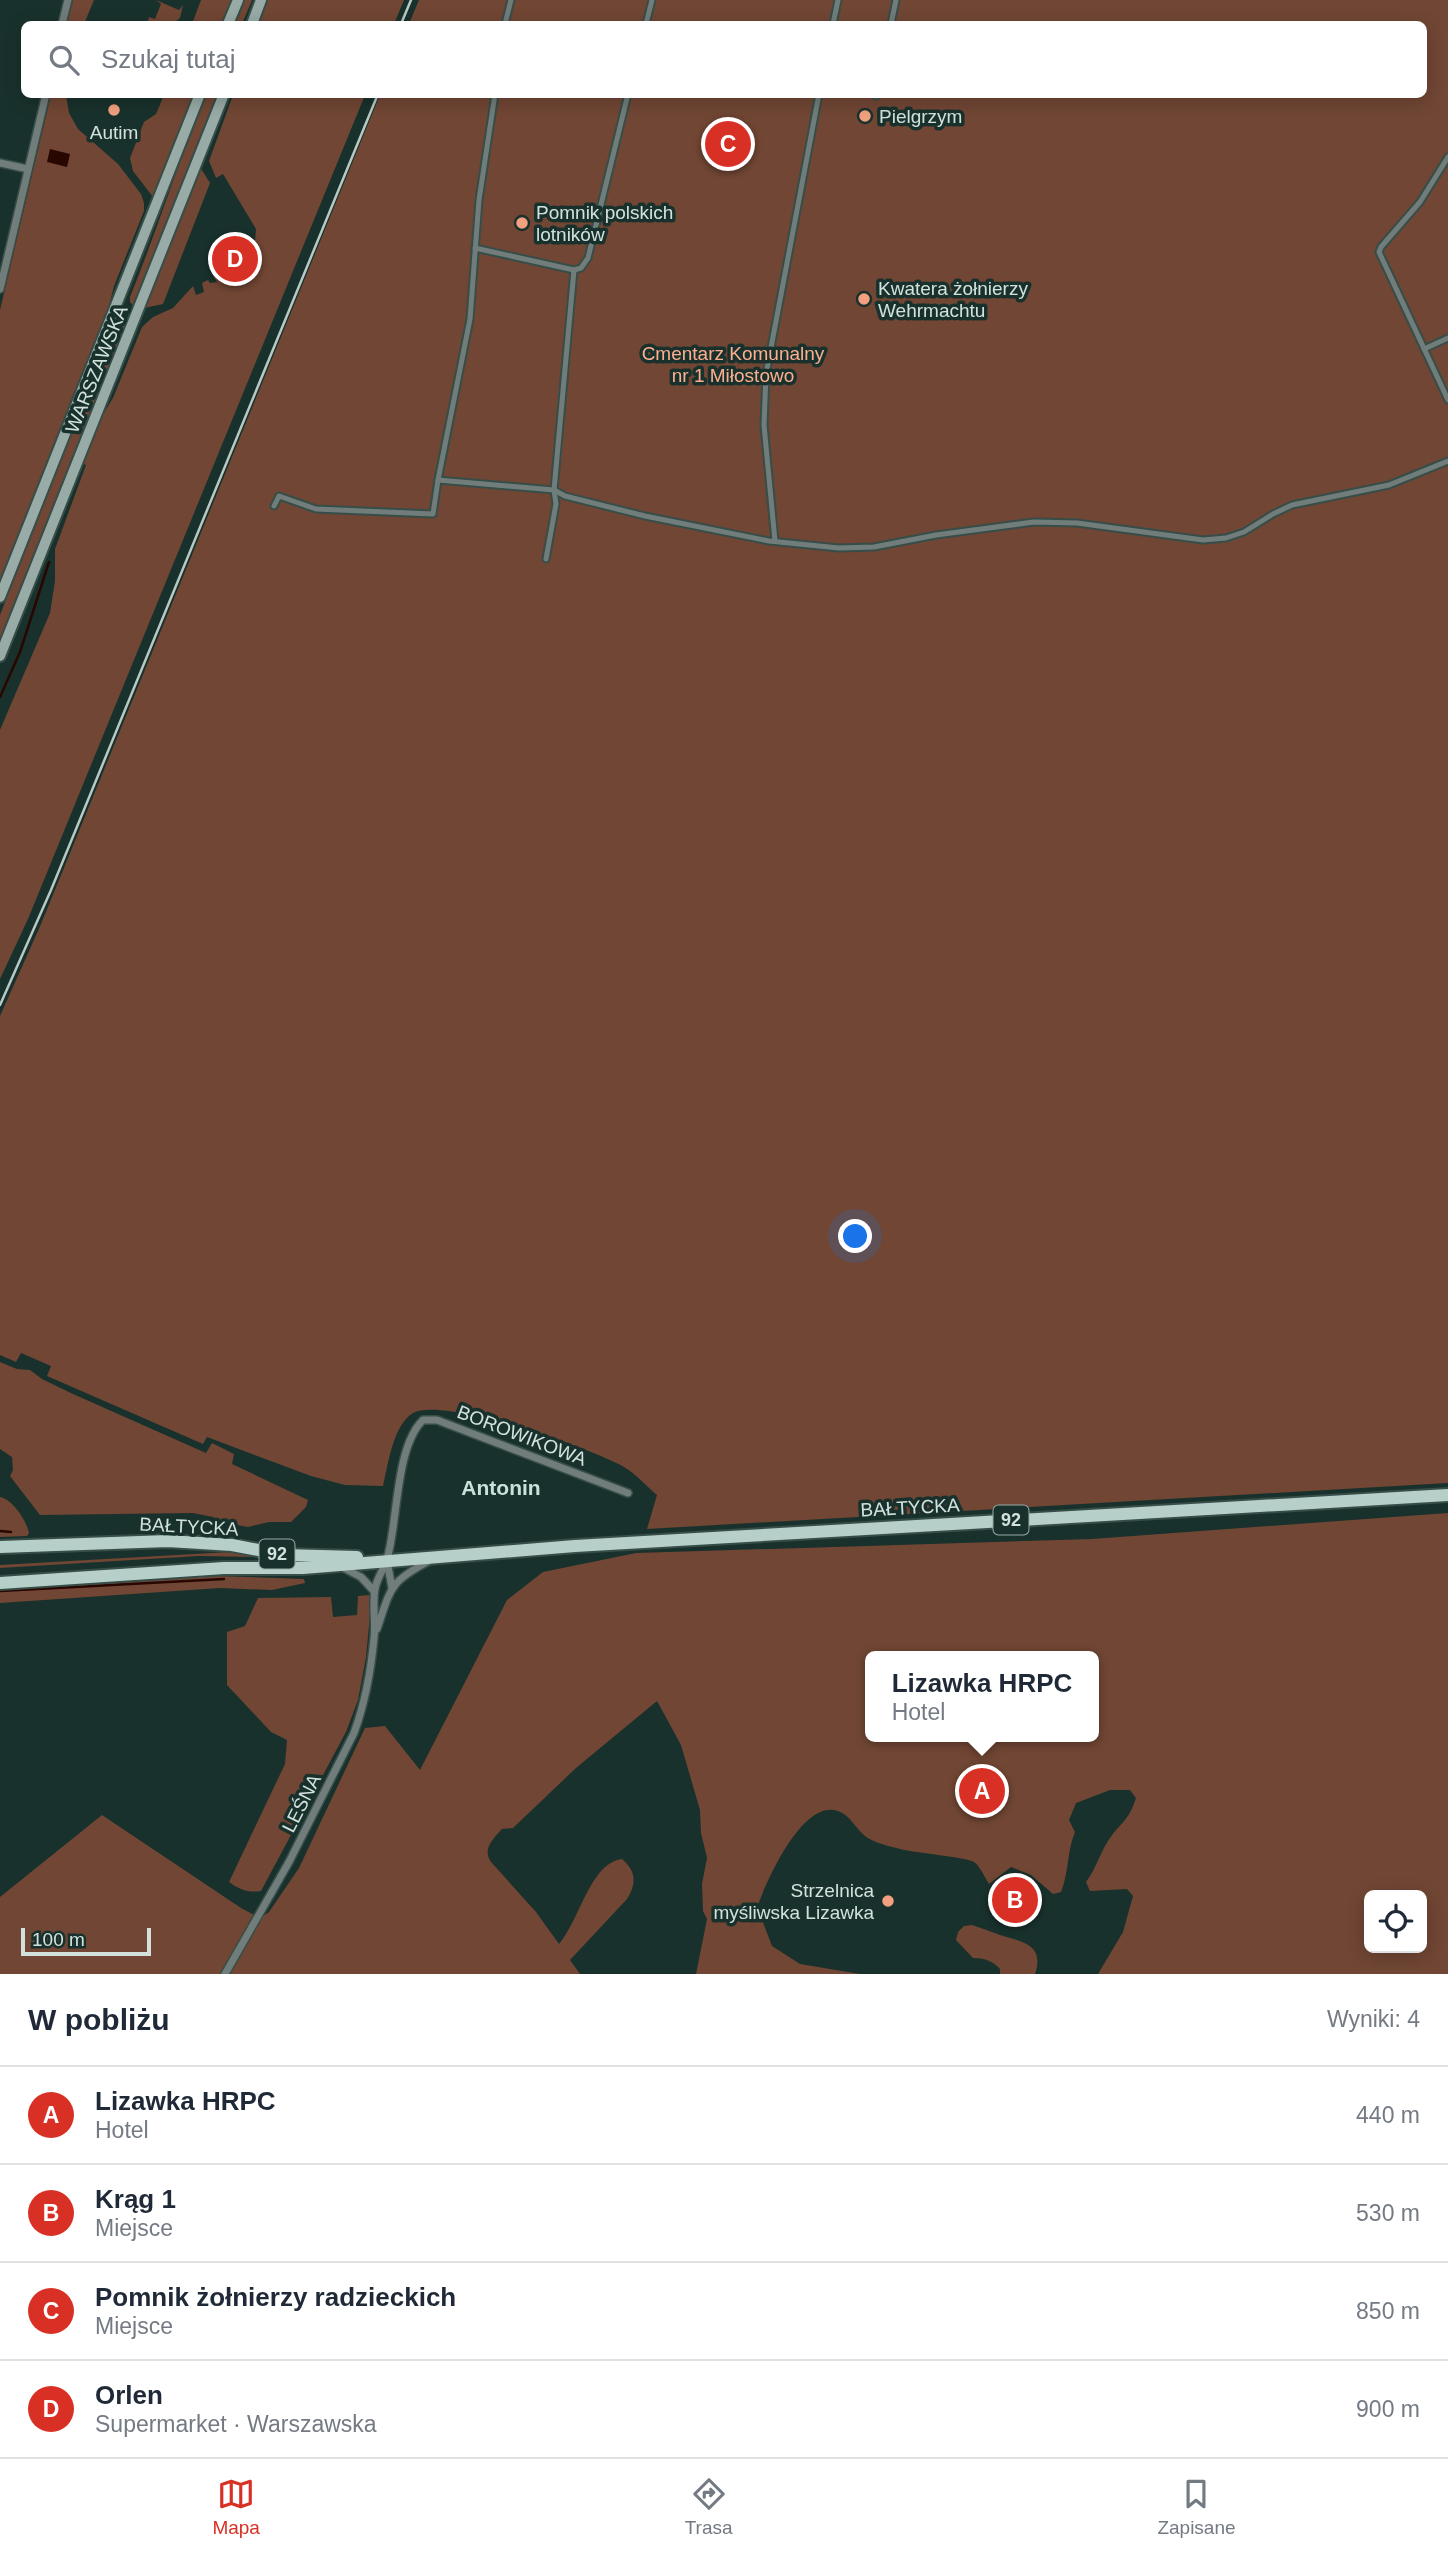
<!DOCTYPE html>
<html lang="pl">
<head>
<meta charset="utf-8">
<style>
	body { margin:0; font-family:Helvetica,sans-serif; background:#f6f6f7; color:#1f2937 }
	.controls { position:absolute; right:21px; bottom:21px; display:grid; overflow:hidden; border-radius:10px; box-shadow:0 4px 18px #0003 }
	.controls button { width:63px; height:63px; display:grid; place-items:center; padding:0; border:0; border-bottom:2px solid #e0e1e3; background:#fff; color:#1f2937; font:35px sans-serif }
	.scale { position:absolute; left:21px; bottom:18px; width:130px; box-sizing:border-box; padding-left:7px; border:4px solid #d2e1dc; border-top:0; font-size:19px; line-height:24px; white-space:nowrap; color:#d2e1dc; -webkit-text-stroke:5px #19312c; paint-order:stroke }
	.you { position:absolute; left:856px; top:1237px; width:24px; height:24px; margin:-18px; border:5px solid #fff; border-radius:50%; background:#1a73e8; box-shadow:0 0 0 10px #1a73e833 }
	.badge { display:grid; place-items:center; width:46px; height:46px; border-radius:50%; background:#d93025; color:#fff; font-size:23px; font-weight:700 }
	.pin { position:absolute; translate:-50% -50%; border:4px solid #fff; box-shadow:0 2px 7px #0006 }
	.popup { position:absolute; left:865px; top:1651px; width:234px; height:91px; box-sizing:border-box; display:grid; place-content:center; border-radius:10px; background:#fff; filter:drop-shadow(0 2px 5px #0005); font-size:23px; white-space:nowrap; color:#747a83 }
	.popup b { font-size:26px; color:#1f2937 }
	.popup::after { content:''; position:absolute; left:50%; top:100%; margin-left:-14px; border:14px solid transparent; border-top-color:#fff }
	.list { margin:0; padding:0; list-style:none }
	h2 { display:flex; justify-content:space-between; align-items:center; height:91px; margin:0; padding:0 28px; font-size:30px }
	h2 small { font-size:23px; font-weight:400; color:#747a83 }
	.list li { display:grid; grid-template-columns:46px 1fr auto; gap:21px; align-items:center; box-sizing:border-box; height:98px; padding:0 28px; border-top:2px solid #e0e1e3 }
	.list b { display:block; font-size:26px; white-space:nowrap }
	.list p { margin:0; font-size:23px; white-space:nowrap; color:#747a83 }
	.list em { font-size:23px; font-style:normal; color:#747a83 }
	.icon { flex:none; width:38px; height:38px; fill:none; stroke:currentColor; stroke-width:2; stroke-linecap:round; stroke-linejoin:round }
	.map { position:relative; flex:none; width:1448px; height:1974px; overflow:hidden }
	.search { position:absolute; background:#fff; box-shadow:0 4px 18px #0003; left:21px; right:21px; top:21px; height:77px; display:flex; align-items:center; gap:18px; box-sizing:border-box; padding:0 24px; border-radius:10px; color:#747a83; font-size:26px }
	.sheet { height:483px; background:#fff }
	nav { display:flex; justify-content:space-around; align-items:center; box-sizing:border-box; height:98px; border-top:2px solid #e0e1e3; background:#fff; font-size:19px; color:#747a83 }
	nav a { display:grid; justify-items:center; gap:4px }
	nav .on { color:#d93025 }
	.map>svg:first-child { display:block }
</style>
</head>
<body>
<div class="map">
<svg width="1448" height="1974" viewBox="0 0 1448 1974">
	<rect width="100%" height="100%" fill="#19312c"/>
	<g fill="#714634" fill-rule="evenodd">
		<polygon points="73,0 94,0 84,24 67,24"/>
		<polygon points="156,0 179,10 183,5 180,18 172,24 157,22 154,24 155,22 152,21 147,24 149,17 155,19 161,4"/>
		<polygon points="201,0 233,0 223,24 192,24"/>
		<polygon points="243,0 252,0 242,24 233,24"/>
		<polygon points="266,0 404,0 394,24 257,24"/>
		<path d="M419 0H1448V1483L647 1529 657 1495C646 1486 636 1474 624 1467 594 1449 442 1396 413 1413 393 1425 388 1465 383 1486L345 1485 311 1476 207 1437 203 1444 47 1376 51 1366 21 1353 16 1362 0 1355V1016L41 924 380 95 1424 94V24H409Z"/>
		<polygon points="51,95 66,95 69,113 78,129 118,164 141,194 144,203 144,211 114,286 106,318 0,583 0,310"/>
		<polygon points="164,95 195,95 153,197 133,171 130,158 144,122 156,114"/>
		<path d="M205 95H216L206 126 133 305 130 302V297C157 230 179 161 205 95Z"/>
		<polygon points="233,95 365,95 28,919 0,979 0,730 50,613 55,581 55,549 86,465 82,463 96,426 113,398 142,327 153,317 173,308 193,286 196,295 204,292 202,283 208,280 210,283 217,282 213,276 219,269 234,274 245,248 254,252 256,229 223,174 216,178 209,161"/>
		<polygon points="200,167 210,183 163,304 144,308"/>
		<polygon points="118,315 129,319 0,640 0,615"/>
		<polygon points="0,1362 17,1369 30,1370 42,1379 73,1394 206,1453 212,1443 234,1454 232,1464 308,1500 306,1507 291,1522 269,1522 248,1527 225,1523 213,1517 193,1513 40,1515 10,1476 13,1470 12,1457 0,1449"/>
		<path d="M0 1497C13 1500 26 1520 29 1533L27 1536 0 1537Z"/>
		<path d="M1448 1513V1974H1098L1123 1932 1133 1896 1127 1889 1090 1891 1086 1882C1096 1869 1099 1855 1108 1841 1120 1822 1128 1823 1136 1798L1130 1790H1110L1076 1803 1069 1820 1075 1832C1067 1851 1069 1872 1061 1892L1053 1894 1031 1875 1011 1867 989 1884C985 1878 980 1866 974 1862 966 1857 915 1853 900 1849 889 1846 874 1843 865 1836 856 1829 850 1815 838 1811 802 1799 767 1881 757 1907L772 1946 800 1964 860 1974H696L707 1919 703 1911 702 1884 707 1858 701 1833 700 1810 681 1745 657 1701 576 1768 513 1828 502 1829C493 1839 482 1849 491 1862L536 1912 559 1944C580 1920 590 1863 622 1859 636 1871 637 1883 627 1899L570 1960 580 1974H0V1897L102 1815 241 1908 260 1918 269 1912 299 1868 365 1728 385 1726 420 1770 507 1600 543 1572 636 1553 1092 1539ZM870 1656H1094V1737H870ZM1369 1895H1422V1948H1369Z"/>
		<polygon points="229,1552 259,1557 199,1556 0,1568 0,1565"/>
		<polygon points="217,1576 304,1579 305,1583 272,1590 220,1588 0,1603 0,1589"/>
		<path d="M369 1595 370 1615 366 1657 358 1700 346 1732 261 1891C249 1893 240 1890 229 1882L285 1764 287 1740 271 1732 227 1685V1632L245 1626 258 1598 331 1597 333 1617 357 1615 358 1596Z"/>
		<path d="M972 1925C982 1928 991 1932 1000 1935 1022 1942 1045 1944 1035 1974H1000V1969C993 1961 984 1958 973 1958L956 1940 958 1932 964 1926Z"/>
	</g>
	<polygon fill="#270700" points="50,149 70,154 67,167 47,162"/>
	<g fill="none" stroke-linecap="round" stroke-linejoin="round">
		<g stroke="#270700" stroke-width="2.5">
			<polyline points="0,697 20,652 49,562"/>
			<polyline points="0,1531 11,1532"/>
			<polyline points="0,1591 224,1579"/>
		</g>
		<defs>
			<g id="pedestrian">
				<polyline points="505,24 511,0"/>
				<polyline points="646,24 652,0"/>
				<polyline points="833,24 838,0"/>
				<polyline points="891,24 896,0"/>
				<polyline points="495,94 479,200 470,319 438,480 554,490 565,496 645,516 769,541 839,548 874,547 936,535 1034,522 1077,523 1203,540 1226,538 1244,532 1273,514 1292,505 1389,485 1448,461"/>
				<polyline points="876,96 876,94"/>
				<polyline points="1448,157 1420,202 1381,247 1379,252 1448,400"/>
				<polyline points="475,248 574,270 581,268 588,258 628,94"/>
				<polyline points="1424,349 1448,338"/>
				<polyline points="274,506 279,496 316,509 433,514 438,480"/>
				<polyline points="775,541 764,425 766,374 819,94"/>
				<polyline points="546,559 556,504 554,490 574,270"/>
			</g>
			<g id="minor">
				<polyline points="62,24 68,0"/>
				<polyline points="0,163 28,169"/>
				<polyline points="0,289 46,94"/>
				<polyline points="387,1561 392,1588"/>
				<polyline points="340,1566 361,1577 374,1591"/>
				<path d="M377 1629C391 1588 389 1582 429 1561"/>
				<path d="M225 1974 289 1862 354 1733C365 1703 371 1670 374 1638 376 1622 372 1605 375 1589 377 1578 384 1569 387 1559 398 1523 395 1447 423 1420H437L628 1493"/>
			</g>
			<g id="secondary">
				<polyline points="228,24 238,0"/>
				<polyline points="252,24 261,0"/>
				<polyline points="0,597 200,94"/>
				<polyline points="0,656 224,94"/>
			</g>
			<g id="primary">
				<polyline points="0,1547 168,1541 232,1545 284,1555 357,1557"/>
				<polyline points="0,1583 224,1568 303,1568 575,1546 1448,1495"/>
			</g>
		</defs>
		<use href="#pedestrian" stroke="#374d48" stroke-width="9"/>
		<use href="#minor" stroke="#374d48" stroke-width="10"/>
		<use href="#secondary" stroke="#374d48" stroke-width="14"/>
		<use href="#primary" stroke="#374d48" stroke-width="16"/>
		<use href="#pedestrian" stroke="#717d7a" stroke-width="5"/>
		<use href="#minor" stroke="#717d7a" stroke-width="7"/>
		<use href="#secondary" stroke="#98aba6" stroke-width="10"/>
		<use href="#primary" stroke="#b6cfc8" stroke-width="12"/>
		<g stroke="#b8c9c4" stroke-width="2.5">
			<polyline points="401,24 411,0"/>
			<polyline points="0,1005 51,890 378,94"/>
		</g>
	</g>
	<g fill="#f2a07f" stroke="#19312c" stroke-width="2.5">
		<circle cx="114" cy="110" r="7"/>
		<circle cx="865" cy="116" r="7"/>
		<circle cx="522" cy="223" r="7"/>
		<circle cx="864" cy="299" r="7"/>
		<circle cx="888" cy="1901" r="7"/>
	</g>
	<g text-anchor="middle" stroke-width="7" stroke-linejoin="round" paint-order="stroke">
		<g fill="#19312c" stroke="#9aaca7" stroke-width="2">
			<rect x="993.5" y="1505.5" width="35" height="29" rx="5"/>
			<rect x="259.5" y="1539.5" width="35" height="29" rx="5"/>
		</g>
		<g font-size="18" font-weight="bold" fill="#d2e1dc">
			<text x="1011" y="1526">92</text>
			<text x="277" y="1560">92</text>
		</g>
		<g font-size="19" fill="#d2e1dc" stroke="#19312c" text-anchor="start">
			<text x="879" y="123">Pielgrzym</text>
			<text x="114" y="139" text-anchor="middle">Autim</text>
			<text x="536" y="219">Pomnik polskich<tspan x="536" dy="22">lotników</tspan></text>
			<text x="878" y="295">Kwatera żołnierzy<tspan x="878" dy="22">Wehrmachtu</tspan></text>
			<text x="874" y="1897" text-anchor="end">Strzelnica<tspan x="874" dy="22">myśliwska Lizawka</tspan></text>
		</g>
		<g font-size="19" fill="#fdae8e" stroke="#19312c">
			<text x="733" y="360">Cmentarz Komunalny<tspan x="733" dy="22">nr 1 Miłostowo</tspan></text>
		</g>
		<g font-size="19" fill="#d2e1dc" stroke="#19312c">
			<text transform="translate(96 369) rotate(-68)" y="7">WARSZAWSKA</text>
			<text transform="translate(522 1435) rotate(21)" y="7">BOROWIKOWA</text>
			<text transform="translate(910 1507) rotate(-3)" y="7">BAŁTYCKA</text>
			<text transform="translate(189 1526) rotate(3)" y="7">BAŁTYCKA</text>
			<text transform="translate(301 1803) rotate(-63)" y="7">LEŚNA</text>
		</g>
		<g font-size="21" font-weight="bold" fill="#c6e3db" stroke="#19312c">
			<text x="501" y="1495">Antonin</text>
		</g>
	</g>
</svg>
<div class="controls">
<button><svg class="icon" aria-label="locate" viewBox="0 0 24 24"><circle cx="12" cy="12" r="6"/><path d="M12 2v4M12 18v4M2 12h4M18 12h4"/></svg></button>
</div>
<div class="scale">100 m</div>
<div class="you"></div>
<div class="pin badge" style="left:982px;top:1791px">A</div>
<div class="popup"><b>Lizawka HRPC</b>Hotel</div>
<div class="pin badge" style="left:1015px;top:1900px">B</div>
<div class="pin badge" style="left:728px;top:144px">C</div>
<div class="pin badge" style="left:235px;top:259px">D</div>
<div class="search"><svg class="icon" aria-label="search" viewBox="0 0 24 24"><circle cx="10" cy="10" r="6"/><path d="M15 15l6 6"/></svg>Szukaj tutaj</div>
</div>
<section class="sheet">
<h2>W pobliżu<small>Wyniki: 4</small></h2>
<ul class="list">
<li><span class="badge">A</span><div><b>Lizawka HRPC</b><p>Hotel</p></div><em>440 m</em></li>
<li><span class="badge">B</span><div><b>Krąg 1</b><p>Miejsce</p></div><em>530 m</em></li>
<li><span class="badge">C</span><div><b>Pomnik żołnierzy radzieckich</b><p>Miejsce</p></div><em>850 m</em></li>
<li><span class="badge">D</span><div><b>Orlen</b><p>Supermarket · Warszawska</p></div><em>900 m</em></li>
</ul>
</section>
<nav>
<a class="on"><svg class="icon" aria-label="map" viewBox="0 0 24 24"><path d="M3 6l6-2 6 2 6-2v14l-6 2-6-2-6 2zM9 4v14M15 6v14"/></svg>Mapa</a>
<a><svg class="icon" aria-label="directions" viewBox="0 0 24 24"><path d="M12 3l9 9-9 9-9-9zM9 14v-3h6M13 9l2 2-2 2"/></svg>Trasa</a>
<a><svg class="icon" aria-label="saved" viewBox="0 0 24 24"><path d="M7 4h10v16l-5-4-5 4z"/></svg>Zapisane</a>
</nav>
</body>
</html>
